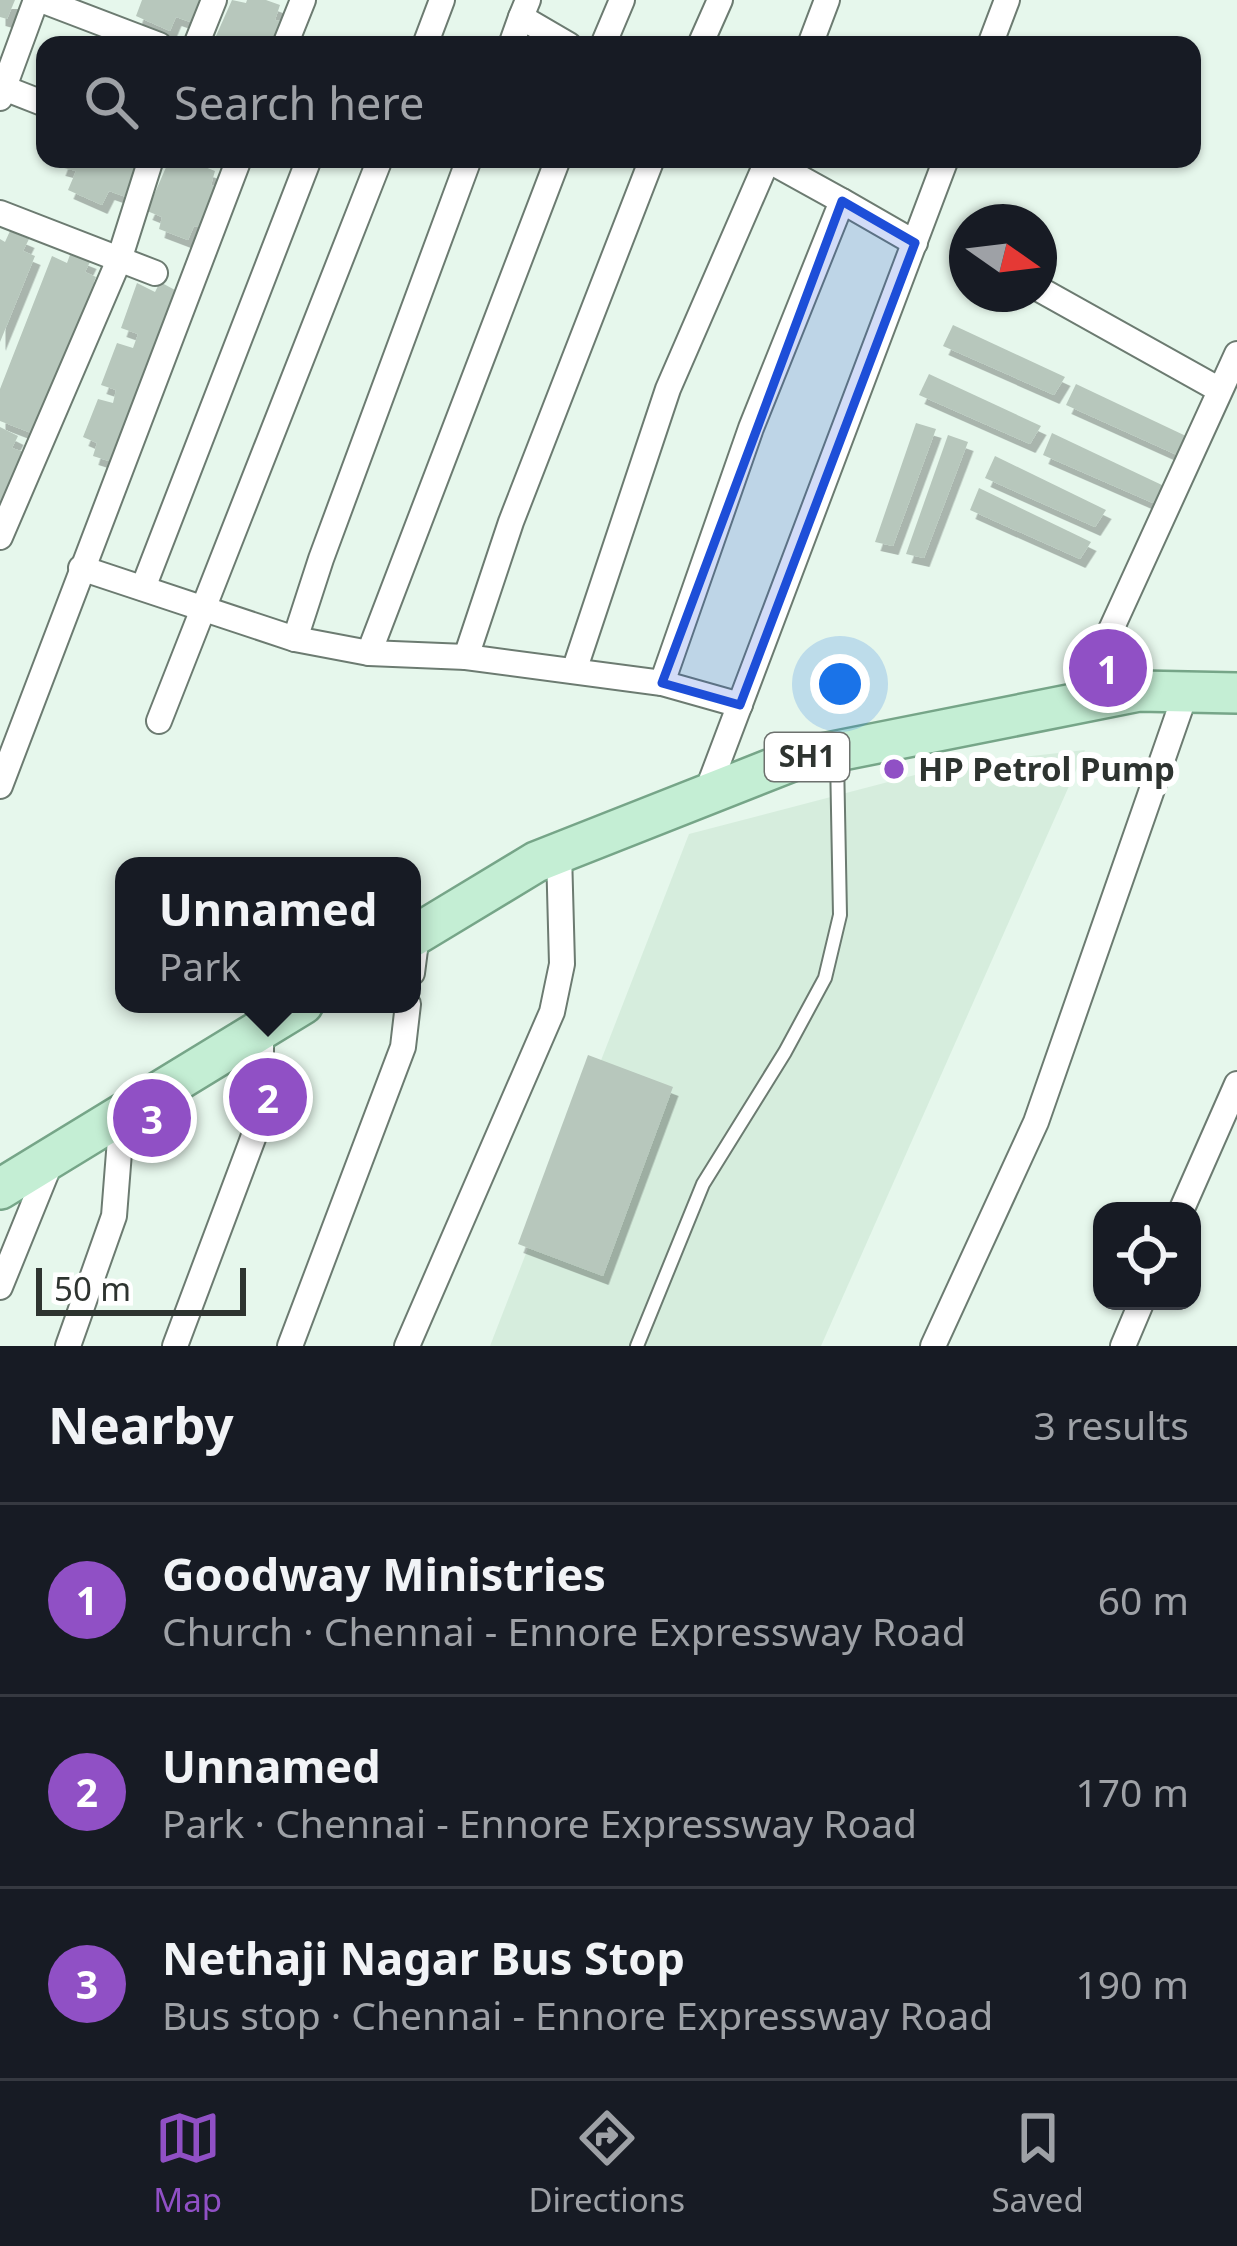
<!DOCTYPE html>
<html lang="en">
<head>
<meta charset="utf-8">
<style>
	body { margin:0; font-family:"Noto Sans",sans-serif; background:#20242c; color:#f1f3f6 }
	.controls { position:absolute; right:36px; bottom:36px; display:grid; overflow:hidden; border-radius:24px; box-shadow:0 3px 9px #0004 }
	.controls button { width:108px; height:108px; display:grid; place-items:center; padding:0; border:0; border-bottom:3px solid #363941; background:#171b24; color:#f1f3f6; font:60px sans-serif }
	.compass { position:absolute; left:949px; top:204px; width:108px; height:108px; border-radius:50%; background:#171b24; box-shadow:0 3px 9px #0004; rotate:104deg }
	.scale { position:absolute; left:36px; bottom:30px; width:210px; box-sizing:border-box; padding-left:12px; border:6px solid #2e3430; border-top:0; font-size:33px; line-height:42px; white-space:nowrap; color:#2e3430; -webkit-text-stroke:9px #fff; paint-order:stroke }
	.you { position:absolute; left:840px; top:684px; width:42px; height:42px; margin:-30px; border:9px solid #fff; border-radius:50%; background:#1a73e8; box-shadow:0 0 0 18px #1a73e833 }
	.badge { display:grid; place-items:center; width:78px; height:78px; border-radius:50%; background:#9050c5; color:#fff; font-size:39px; font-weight:700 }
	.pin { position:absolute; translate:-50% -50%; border:6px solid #fff; box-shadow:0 3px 12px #0006 }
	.popup { position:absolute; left:115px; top:857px; width:306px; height:156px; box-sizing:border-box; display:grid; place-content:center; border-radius:24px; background:#171b24; filter:drop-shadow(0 3px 9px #0005); font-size:39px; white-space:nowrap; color:#9ea1a6 }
	.popup b { font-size:45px; color:#f1f3f6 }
	.popup::after { content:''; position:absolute; left:50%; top:100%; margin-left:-24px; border:24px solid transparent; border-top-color:#171b24 }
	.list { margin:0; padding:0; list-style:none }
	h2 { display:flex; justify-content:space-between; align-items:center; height:156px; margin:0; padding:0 48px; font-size:51px }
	h2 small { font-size:39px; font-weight:400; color:#9ea1a6 }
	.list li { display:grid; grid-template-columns:78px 1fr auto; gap:36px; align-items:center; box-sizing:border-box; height:192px; padding:0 48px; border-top:3px solid #363941 }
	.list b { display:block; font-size:45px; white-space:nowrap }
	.list p { margin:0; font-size:39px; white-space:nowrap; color:#9ea1a6 }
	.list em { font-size:39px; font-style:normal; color:#9ea1a6 }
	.icon { flex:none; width:66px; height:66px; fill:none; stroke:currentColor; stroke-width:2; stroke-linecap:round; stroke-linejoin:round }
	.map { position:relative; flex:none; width:1237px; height:1346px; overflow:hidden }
	.search { position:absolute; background:#171b24; box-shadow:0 3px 9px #0004; left:36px; right:36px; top:36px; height:132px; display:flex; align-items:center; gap:30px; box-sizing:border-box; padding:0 42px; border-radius:24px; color:#9ea1a6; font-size:45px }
	.sheet { height:732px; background:#171b24 }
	nav { display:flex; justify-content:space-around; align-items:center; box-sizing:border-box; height:168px; border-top:3px solid #363941; background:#171b24; font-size:33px; color:#9ea1a6 }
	nav a { display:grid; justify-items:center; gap:6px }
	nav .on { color:#9050c5 }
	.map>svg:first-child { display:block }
</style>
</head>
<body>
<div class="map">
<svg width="1237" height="1346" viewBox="0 0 1237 1346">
	<defs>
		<filter id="shadow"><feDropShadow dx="5.5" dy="9" stdDeviation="0" flood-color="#0004"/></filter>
	</defs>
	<rect width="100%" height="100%" fill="#e6f7ec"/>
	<polygon fill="#d6eddd" points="1085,750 821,1346 490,1346 689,834 953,765"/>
	<g fill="#b7c7bc" filter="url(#shadow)">
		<polygon points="0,0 15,0 7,19 0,17"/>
		<polygon points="142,0 207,0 196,24 176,17 170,31 136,16"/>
		<polygon points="232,0 246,3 247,0 266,0 280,5 275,20 289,23 280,45 212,45"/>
		<polygon points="63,159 126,159 124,164 141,169 129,198 109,191 102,205 68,190 76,171 60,167"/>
		<polygon points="185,159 215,171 211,185 224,188 207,229 194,226 188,240 159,229 162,217 147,211 167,165 181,168"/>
		<polygon points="10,231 29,239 23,251 35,256 0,342 0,239 5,242"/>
		<polygon points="71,252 91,260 85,272 96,277 34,434 0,421 0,389 52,256 67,263"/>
		<polygon points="160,282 175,290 112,462 93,456 97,443 83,437 98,399 113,403 116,390 101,385 117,343 133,348 138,334 121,328 137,283 155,292"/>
		<polygon points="953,325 1065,377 1054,395 943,346"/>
		<polygon points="929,374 1041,426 1030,444 919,395"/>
		<polygon points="1076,384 1188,437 1177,455 1066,405"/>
		<polygon points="916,423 936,429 893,546 875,542"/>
		<polygon points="0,427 18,436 12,448 24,452 0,512"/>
		<polygon points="1052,433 1164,486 1153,503 1043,455"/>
		<polygon points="948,435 968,442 924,558 906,554"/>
		<polygon points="995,456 1106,510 1095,527 985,478"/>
		<polygon points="979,488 1091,542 1080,559 970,510"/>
		<polygon points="588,1055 673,1087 603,1276 518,1244"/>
	</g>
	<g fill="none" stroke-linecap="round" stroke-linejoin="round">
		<defs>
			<polyline id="lane" points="637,1346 703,1184 785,1052 825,978 840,915 837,758"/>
			<g id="street">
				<polyline points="41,0 159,45"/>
				<polyline points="528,0 521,17 569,45"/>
				<polyline points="196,45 214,0"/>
				<polyline points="285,45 303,0"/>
				<polyline points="425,45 442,0"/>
				<polyline points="511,45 521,17"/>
				<polyline points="603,45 622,0"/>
				<polyline points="700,45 720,0"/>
				<polyline points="810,45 827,0"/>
				<polyline points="990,45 1007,0"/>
				<polyline points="4,88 45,104"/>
				<polyline points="0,98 36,0"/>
				<polyline points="652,159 511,522 466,657 662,683 740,705"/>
				<polyline points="842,201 915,243"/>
				<polyline points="0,213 155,273"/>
				<polyline points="1039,289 1218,389"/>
				<polyline points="0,537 119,260 151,159"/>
				<polyline points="81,568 295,639 369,653 466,657"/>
				<polyline points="143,588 309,159"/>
				<polyline points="295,639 321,559 469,159"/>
				<polyline points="369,653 558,159"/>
				<polyline points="574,671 668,389 768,159"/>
				<polyline points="662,683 751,428 842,201 766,159"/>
				<polyline points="1077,704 1237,354"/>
				<polyline points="159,721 380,159"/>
				<polyline points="0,786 239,159"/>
				<polyline points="706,794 946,159"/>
				<polyline points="412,973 417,934"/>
				<polyline points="1181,1211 1237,1084"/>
				<polyline points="0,1287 52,1159"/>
				<polyline points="68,1346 114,1216 122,1114"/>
				<polyline points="175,1346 261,1117 261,1030"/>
				<polyline points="290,1346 403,1047 408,1004"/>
				<polyline points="407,1346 552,1012 562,964 559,853"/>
				<polyline points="933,1346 1036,1122 1186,692"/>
				<polyline points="1123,1346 1142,1301"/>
			</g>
			<g id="primary">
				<polyline points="412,937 536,862 797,759 1139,691 1237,693"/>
				<polyline points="0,1189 303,1004"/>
			</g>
		</defs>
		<use href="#lane" stroke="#6c7b71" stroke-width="16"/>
		<use href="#street" stroke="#6c7b71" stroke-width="28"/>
		<use href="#primary" stroke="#76a588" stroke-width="44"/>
		<use href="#lane" stroke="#fff" stroke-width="12"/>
		<use href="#street" stroke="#fff" stroke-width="24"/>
		<use href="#primary" stroke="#c4eed4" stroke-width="39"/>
	</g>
	<path fill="#1d4ed8" fill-opacity="0.2" stroke="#1d4ed8" stroke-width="9" stroke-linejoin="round" d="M842 201 915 243 740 705 662 683Z"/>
	<circle fill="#9050c5" stroke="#fff" stroke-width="4.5" cx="894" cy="769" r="12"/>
	<g text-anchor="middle" stroke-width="12" stroke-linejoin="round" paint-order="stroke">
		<rect fill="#fff" stroke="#6d716e" stroke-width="3" x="765" y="733" width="84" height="48" rx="9"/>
		<g font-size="30" font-weight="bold" fill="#2e3430">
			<text x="807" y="767">SH1</text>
		</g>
		<g font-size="33" font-weight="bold" fill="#2e3430" stroke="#fff" text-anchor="start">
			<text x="918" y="781">HP Petrol Pump</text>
		</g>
	</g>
</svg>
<div class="controls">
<button><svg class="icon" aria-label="locate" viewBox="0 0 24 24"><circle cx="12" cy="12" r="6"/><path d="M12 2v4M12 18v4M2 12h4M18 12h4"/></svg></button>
</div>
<svg class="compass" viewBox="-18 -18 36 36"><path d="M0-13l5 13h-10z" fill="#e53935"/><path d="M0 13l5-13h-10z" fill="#9ea1a6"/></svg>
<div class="scale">50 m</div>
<div class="you"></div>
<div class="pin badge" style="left:1108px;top:668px">1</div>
<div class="pin badge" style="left:268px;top:1097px">2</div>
<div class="popup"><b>Unnamed</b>Park</div>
<div class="pin badge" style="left:152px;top:1118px">3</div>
<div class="search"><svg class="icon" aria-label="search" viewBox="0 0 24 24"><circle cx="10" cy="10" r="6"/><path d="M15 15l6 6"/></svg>Search here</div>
</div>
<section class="sheet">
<h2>Nearby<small>3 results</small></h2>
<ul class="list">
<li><span class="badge">1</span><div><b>Goodway Ministries</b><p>Church · Chennai - Ennore Expressway Road</p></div><em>60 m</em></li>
<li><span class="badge">2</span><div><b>Unnamed</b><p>Park · Chennai - Ennore Expressway Road</p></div><em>170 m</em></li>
<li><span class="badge">3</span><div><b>Nethaji Nagar Bus Stop</b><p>Bus stop · Chennai - Ennore Expressway Road</p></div><em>190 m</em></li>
</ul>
</section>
<nav>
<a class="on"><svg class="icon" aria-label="map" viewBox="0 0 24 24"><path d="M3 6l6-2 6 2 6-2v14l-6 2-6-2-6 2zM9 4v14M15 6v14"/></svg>Map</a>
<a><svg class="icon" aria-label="directions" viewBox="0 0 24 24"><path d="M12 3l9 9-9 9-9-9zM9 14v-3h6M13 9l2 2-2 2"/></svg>Directions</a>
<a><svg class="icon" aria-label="saved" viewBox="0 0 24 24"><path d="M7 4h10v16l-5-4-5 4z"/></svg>Saved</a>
</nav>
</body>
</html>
